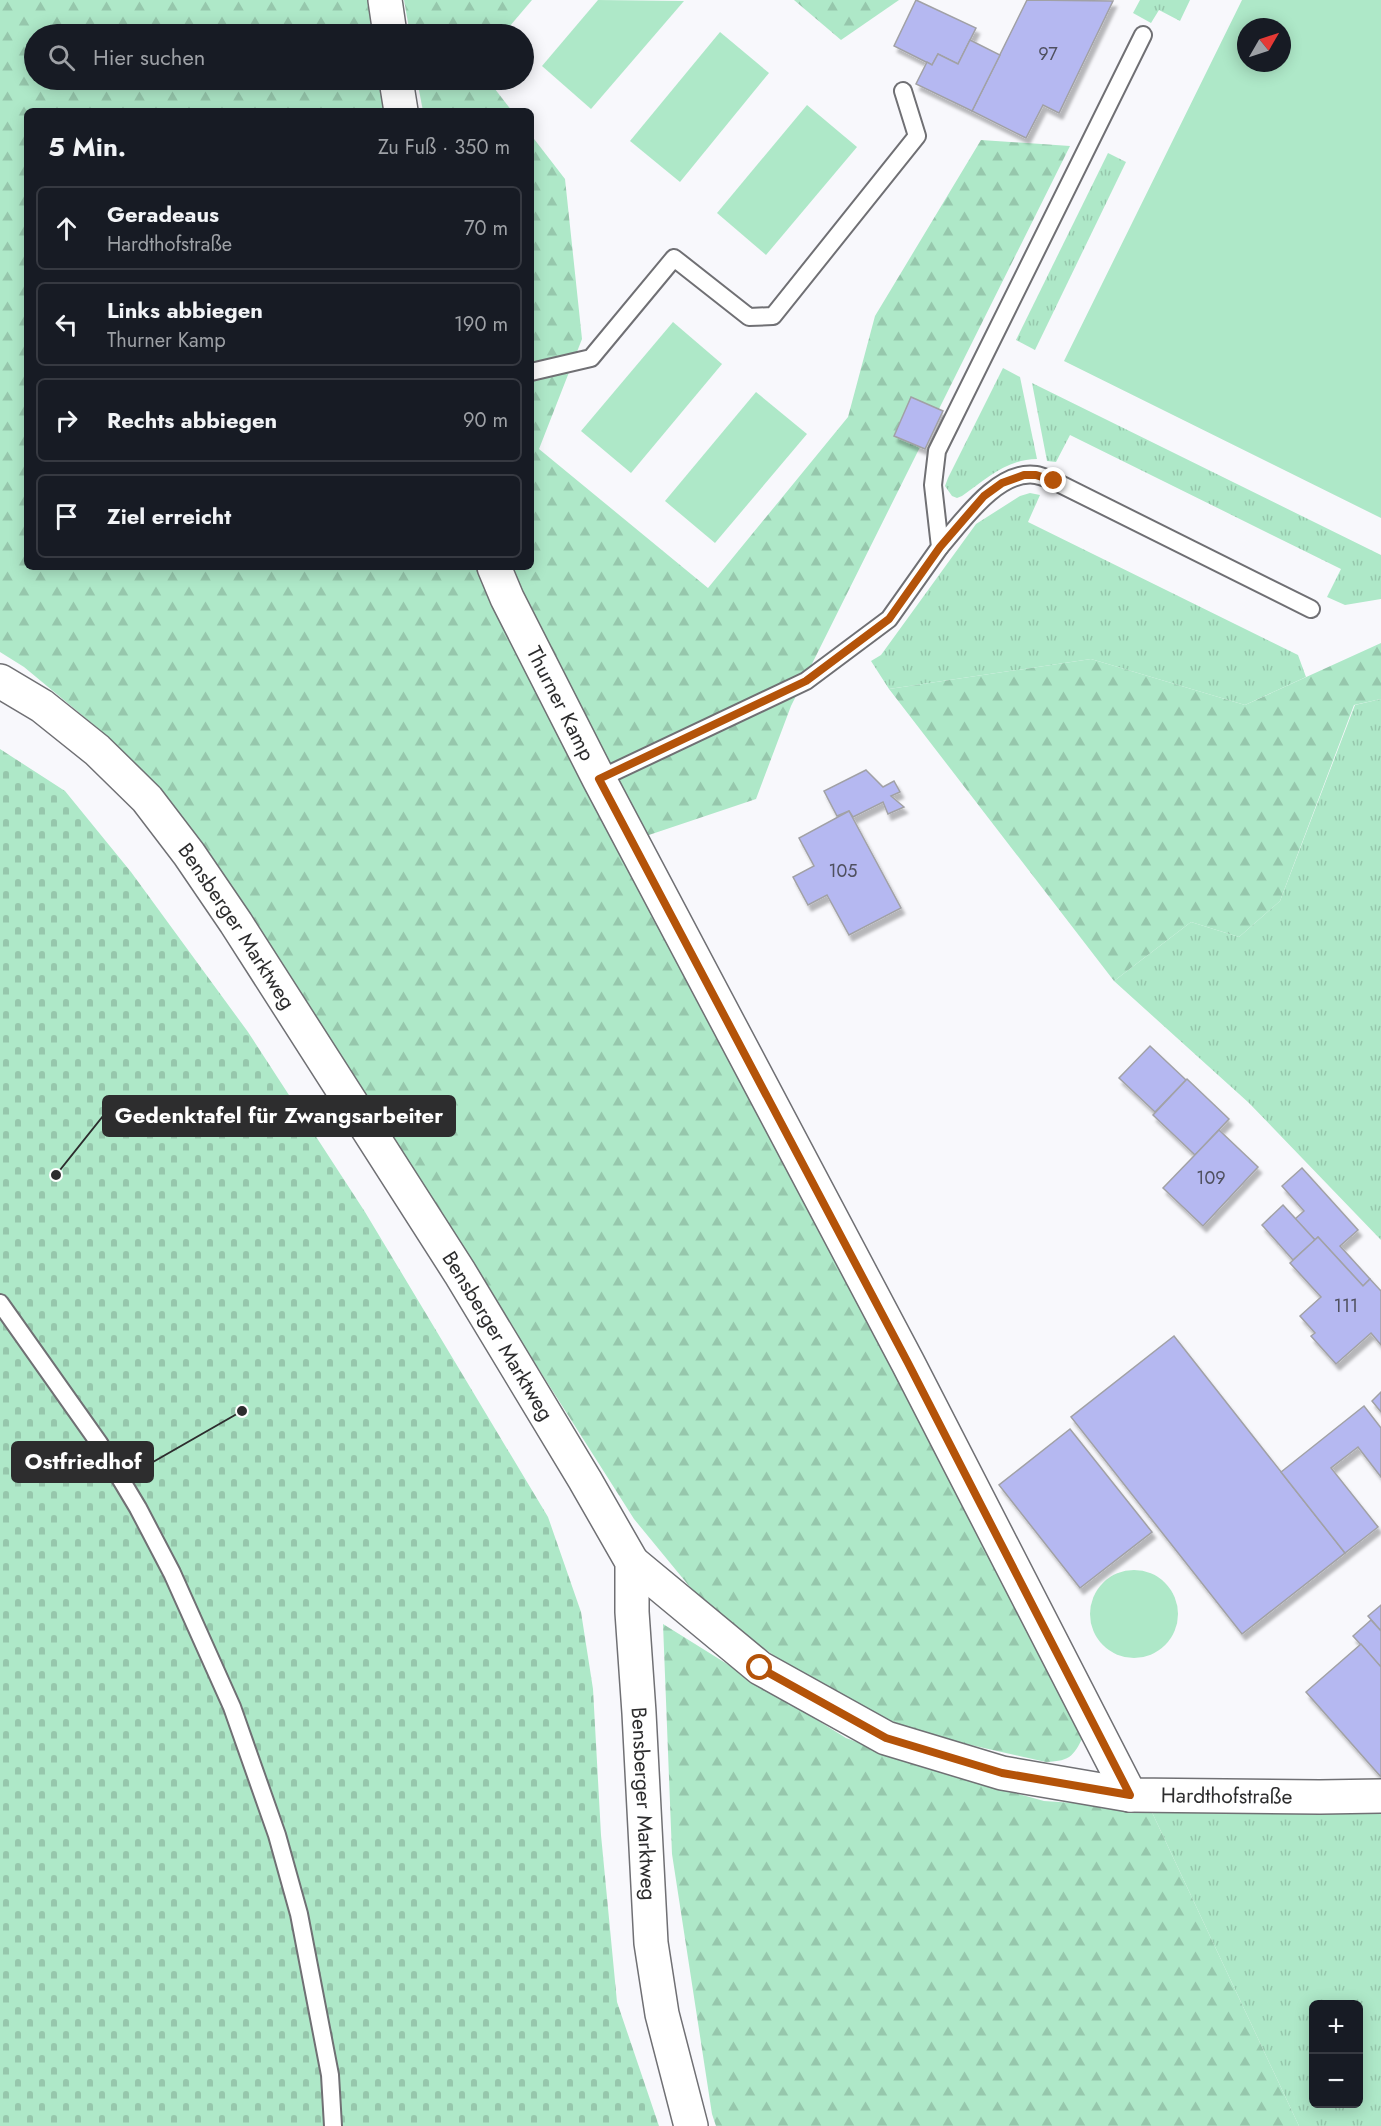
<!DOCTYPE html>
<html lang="de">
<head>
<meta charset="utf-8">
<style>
	body { margin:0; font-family:Jost,sans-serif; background:#20242c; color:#f1f3f6 }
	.controls { position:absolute; right:18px; bottom:18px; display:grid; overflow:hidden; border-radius:9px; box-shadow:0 3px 15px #0003 }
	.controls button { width:54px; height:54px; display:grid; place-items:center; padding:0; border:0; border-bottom:2px solid #363941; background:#171b24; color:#f1f3f6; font:30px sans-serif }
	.compass { position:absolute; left:1237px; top:18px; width:54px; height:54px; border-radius:50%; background:#171b24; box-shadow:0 3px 15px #0003; rotate:51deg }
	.stop { position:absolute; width:18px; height:18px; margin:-14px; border:4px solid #b45309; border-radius:50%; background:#fff }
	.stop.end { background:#b45309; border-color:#fff; box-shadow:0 2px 6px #0008 }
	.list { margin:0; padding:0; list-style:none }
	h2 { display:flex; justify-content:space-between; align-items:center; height:78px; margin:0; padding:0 24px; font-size:26px }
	h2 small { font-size:20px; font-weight:400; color:#9ea1a6 }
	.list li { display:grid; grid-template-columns:39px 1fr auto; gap:18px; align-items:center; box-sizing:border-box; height:84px; margin:0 12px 12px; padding:0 12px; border:2px solid #363941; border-radius:9px }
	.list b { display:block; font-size:22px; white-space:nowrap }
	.list p { margin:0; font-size:20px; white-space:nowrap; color:#9ea1a6 }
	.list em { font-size:20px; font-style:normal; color:#9ea1a6 }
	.icon { flex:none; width:33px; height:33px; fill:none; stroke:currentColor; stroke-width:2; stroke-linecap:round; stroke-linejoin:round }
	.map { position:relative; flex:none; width:1381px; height:2126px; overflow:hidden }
	.search { position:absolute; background:#171b24; box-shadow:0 3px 15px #0003; left:24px; top:24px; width:510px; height:66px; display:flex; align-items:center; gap:15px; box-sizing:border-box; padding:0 21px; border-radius:33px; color:#9ea1a6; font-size:22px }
	.panel { position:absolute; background:#171b24; box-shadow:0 3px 15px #0003; left:24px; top:108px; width:510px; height:462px; border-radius:9px }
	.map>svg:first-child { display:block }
</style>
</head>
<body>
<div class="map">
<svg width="1381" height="2126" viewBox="0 0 1381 2126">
	<defs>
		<pattern id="grass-tufts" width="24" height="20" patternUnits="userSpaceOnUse" patternTransform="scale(1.5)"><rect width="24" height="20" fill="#aee8c8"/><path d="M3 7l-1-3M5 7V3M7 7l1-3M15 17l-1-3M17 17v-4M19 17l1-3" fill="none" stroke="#96c7ac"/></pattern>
		<pattern id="forest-firs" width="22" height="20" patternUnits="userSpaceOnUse" patternTransform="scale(1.5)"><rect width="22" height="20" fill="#aee8c8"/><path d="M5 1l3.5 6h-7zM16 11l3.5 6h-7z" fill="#96c7ac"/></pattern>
		<pattern id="cemetery-stones" width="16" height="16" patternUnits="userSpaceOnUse" patternTransform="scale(1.5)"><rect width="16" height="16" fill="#aee8c8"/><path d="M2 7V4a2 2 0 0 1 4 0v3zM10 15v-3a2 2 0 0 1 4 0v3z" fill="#96c7ac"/></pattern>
		<filter id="shadow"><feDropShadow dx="3.5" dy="6" stdDeviation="1.5" flood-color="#0004"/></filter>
	</defs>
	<rect width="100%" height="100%" fill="#f8f8fc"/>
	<g fill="url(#grass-tufts)" fill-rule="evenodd">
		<polygon points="1140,0 1190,0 1180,21 1159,10 1151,23 1133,13"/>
		<polygon points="1108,153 1126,162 1035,350 1016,340"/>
		<path d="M1003 368 1020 377 1037 459C1007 459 986 479 962 496L957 498 952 496 945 486 948 478Z"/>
		<polygon points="1032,383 1381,555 1381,599 1345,605 1327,597 1341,569 1070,435 1056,462 1047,461"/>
		<polygon points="1030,493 1040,495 1028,522 1298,655 1306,677 1245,705 1091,659 889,689 871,661 881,655 976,524 1020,496"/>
		<polygon points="1381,699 1381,1240 1249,1103 1114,981 1191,922 1239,937 1280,901 1355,705"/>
		<path d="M1150 1808 1381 1812V2126H1299ZM1314 2004H1358V2104H1314Z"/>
	</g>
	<g fill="url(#forest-firs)">
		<path d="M0 0H373L378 34H34V80H385L390 111H27V567H479L1085 1733C1074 1755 1072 1761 1046 1762L918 1733 855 1704 800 1674 741 1632 694 1592 634 1519 247 910 186 822 138 769 100 730 24 667 0 652Z"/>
		<polygon points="404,0 532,0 503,34 410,34"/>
		<polygon points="794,0 899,0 841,40"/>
		<polygon points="417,80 488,80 512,111 423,111"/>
		<polygon points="531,135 565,179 582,339 539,449 708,588 848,417 875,316 981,140 1070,146 791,706 756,799 634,840 506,567 531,567"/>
		<polygon points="1381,643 1381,699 1354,705 1280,901 1239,937 1191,922 1114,981 889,689 1091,659 1245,705"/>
		<polygon points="663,1624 846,1738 942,1773 1044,1801 1150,1808 1299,2126 716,2126 712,2114 672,1854"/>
	</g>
	<polygon fill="url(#cemetery-stones)" points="0,749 65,791 131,872 248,1032 365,1212 548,1517 581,1612 593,1689 601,1835 617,2002 659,2126 0,2126"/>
	<g fill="#aee8c8" fill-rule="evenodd">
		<polygon points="598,0 684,1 591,109 542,66"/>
		<path d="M1242 0H1381V518L1064 361ZM1246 27H1282V63H1246Z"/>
		<polygon points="720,32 769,73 680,182 630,141"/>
		<polygon points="807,105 857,147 766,255 717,213"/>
		<polygon points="673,322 722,364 631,473 581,431"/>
		<polygon points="756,392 807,434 715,543 665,501"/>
		<circle cx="1134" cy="1614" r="44"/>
	</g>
	<g fill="#b5b8f1" stroke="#a1a1a5" stroke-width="1.5" filter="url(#shadow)">
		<polygon points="916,0 976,28 958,64 938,54 932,65 894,46"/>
		<polygon points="1027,0 1113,1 1059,113 1043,105 1026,138 972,111"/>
		<polygon points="970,40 1000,55 972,111 916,84 927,62 932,65 938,54 958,64"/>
		<polygon points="911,397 943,411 925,449 894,436"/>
		<polygon points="866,770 883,787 894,781 900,792 891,796 904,807 888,814 883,802 853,817 849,811 837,816 824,791"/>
		<polygon points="849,811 901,908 849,935 827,895 808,905 793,877 814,866 799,838"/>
		<polygon points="1150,1046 1186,1080 1155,1112 1119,1078"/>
		<polygon points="1187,1079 1229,1119 1195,1155 1153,1115"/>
		<polygon points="1219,1130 1258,1167 1203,1226 1163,1188"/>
		<polygon points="1302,1168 1358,1230 1340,1246 1370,1279 1363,1286 1318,1237 1315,1240 1295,1219 1304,1211 1282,1186"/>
		<polygon points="1283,1205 1315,1240 1293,1260 1262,1225"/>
		<polygon points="1318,1237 1363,1286 1370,1279 1381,1291 1381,1345 1371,1333 1336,1364 1311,1336 1315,1333 1300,1316 1321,1297 1290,1263"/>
		<polygon points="1174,1336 1345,1553 1242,1634 1071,1417"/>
		<polygon points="1381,1392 1381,1412 1372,1401"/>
		<polygon points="1364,1406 1381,1428 1381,1477 1358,1447 1331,1468 1378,1527 1345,1553 1281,1472"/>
		<polygon points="1070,1429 1152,1532 1080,1588 999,1485"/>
		<polygon points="1381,1605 1381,1631 1368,1616"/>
		<polygon points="1371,1620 1381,1631 1381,1667 1353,1636"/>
		<polygon points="1361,1644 1381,1667 1381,1777 1306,1692"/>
	</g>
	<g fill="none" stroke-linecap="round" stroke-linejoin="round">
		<defs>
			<g id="lane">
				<polyline points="531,372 591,358 674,258 749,317 773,316 917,136 903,91"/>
				<path d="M940 547C962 522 998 469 1036 475 1042 476 1048 479 1054 481L1311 609"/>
				<polyline points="599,779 806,681 889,619 940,547 933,485 937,451 1143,35"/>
				<polyline points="0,1303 99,1443 138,1508 172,1573 232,1707 277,1835 299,1914 330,2075 333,2126"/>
			</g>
			<g id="street">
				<polyline points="385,0 390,34"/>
				<polyline points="396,80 401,111"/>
				<path id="s1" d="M494 567 507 598 599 779 908 1363 1130 1795"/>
				<path id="s2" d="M632 1562 760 1668 886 1738 1002 1773 1130 1795 1320 1797 1381 1796"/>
			</g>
			<g id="secondary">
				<path id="s3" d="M0 681 42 706 97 750 147 799 189 854 236 923 460 1273 585 1480 632 1562V1612L639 1713 651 1943 662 2014 691 2126"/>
			</g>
		</defs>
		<use href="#lane" stroke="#707074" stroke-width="20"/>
		<use href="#street" stroke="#707074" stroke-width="36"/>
		<use href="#secondary" stroke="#707074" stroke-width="36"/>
		<use href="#lane" stroke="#fff" stroke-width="16"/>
		<use href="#street" stroke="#fff" stroke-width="33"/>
		<use href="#secondary" stroke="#fff" stroke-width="33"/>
	</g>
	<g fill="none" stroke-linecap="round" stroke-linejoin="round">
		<polyline stroke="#b45309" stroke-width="8" points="760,1668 886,1738 1002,1773 1130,1795 908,1363 599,779 806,681 889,619 940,547 984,496 1002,483 1024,475 1036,475 1054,481"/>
	</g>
	<g text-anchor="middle" stroke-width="5" stroke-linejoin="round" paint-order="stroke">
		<g font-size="18" fill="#4f505f">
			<text x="1048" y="60">97</text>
			<text x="843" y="877">105</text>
			<text x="1211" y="1184">109</text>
			<text x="1346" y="1312">111</text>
		</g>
		<g font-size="21" fill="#2d2d2e" stroke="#fff">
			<text dy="7" stroke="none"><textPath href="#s1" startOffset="152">Thurner Kamp</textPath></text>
			<text dy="7" stroke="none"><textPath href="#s3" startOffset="345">Bensberger Marktweg</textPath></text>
			<text dy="7" stroke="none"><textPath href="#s3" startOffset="831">Bensberger Marktweg</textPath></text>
			<text dy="7" stroke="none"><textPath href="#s2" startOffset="658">Hardthofstraße</textPath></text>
			<text dy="7" stroke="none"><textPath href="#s3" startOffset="1336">Bensberger Marktweg</textPath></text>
		</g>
	</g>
	<path fill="none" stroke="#2d2d2e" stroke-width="2" d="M56 1175L103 1116M242 1411L153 1462"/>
	<g fill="#2d2d2e" stroke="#fff" stroke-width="2">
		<circle cx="56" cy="1175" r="6"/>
		<circle cx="242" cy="1411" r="6"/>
	</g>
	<g fill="#2d2d2e" stroke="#2d2d2e" stroke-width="2">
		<rect x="103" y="1096" width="352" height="40" rx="6"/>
		<rect x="12" y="1442" width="141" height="40" rx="6"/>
	</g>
	<g font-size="22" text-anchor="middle" font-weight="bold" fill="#fff">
		<text x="279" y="1123">Gedenktafel für Zwangsarbeiter</text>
		<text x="83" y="1469">Ostfriedhof</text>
	</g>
</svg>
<div class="controls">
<button>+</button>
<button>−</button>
</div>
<svg class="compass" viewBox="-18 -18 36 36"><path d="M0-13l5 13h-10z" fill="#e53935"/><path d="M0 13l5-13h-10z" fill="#9ea1a6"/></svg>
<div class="stop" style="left:760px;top:1668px"></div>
<div class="stop end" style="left:1054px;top:481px"></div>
<div class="search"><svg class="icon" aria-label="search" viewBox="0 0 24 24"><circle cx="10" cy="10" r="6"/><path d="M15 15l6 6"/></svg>Hier suchen</div>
<section class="panel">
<h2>5 Min.<small>Zu Fuß · 350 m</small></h2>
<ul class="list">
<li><svg class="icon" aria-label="ahead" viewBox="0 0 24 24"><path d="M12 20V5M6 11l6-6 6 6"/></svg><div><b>Geradeaus</b><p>Hardthofstraße</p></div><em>70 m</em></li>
<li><svg class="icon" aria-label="left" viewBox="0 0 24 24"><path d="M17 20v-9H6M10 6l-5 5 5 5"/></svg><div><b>Links abbiegen</b><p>Thurner Kamp</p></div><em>190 m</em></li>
<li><svg class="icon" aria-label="right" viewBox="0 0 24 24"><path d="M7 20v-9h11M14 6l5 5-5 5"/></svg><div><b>Rechts abbiegen</b></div><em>90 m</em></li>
<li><svg class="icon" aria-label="arrive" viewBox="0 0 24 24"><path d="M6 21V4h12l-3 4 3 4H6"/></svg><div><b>Ziel erreicht</b></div></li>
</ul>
</section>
</div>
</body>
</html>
